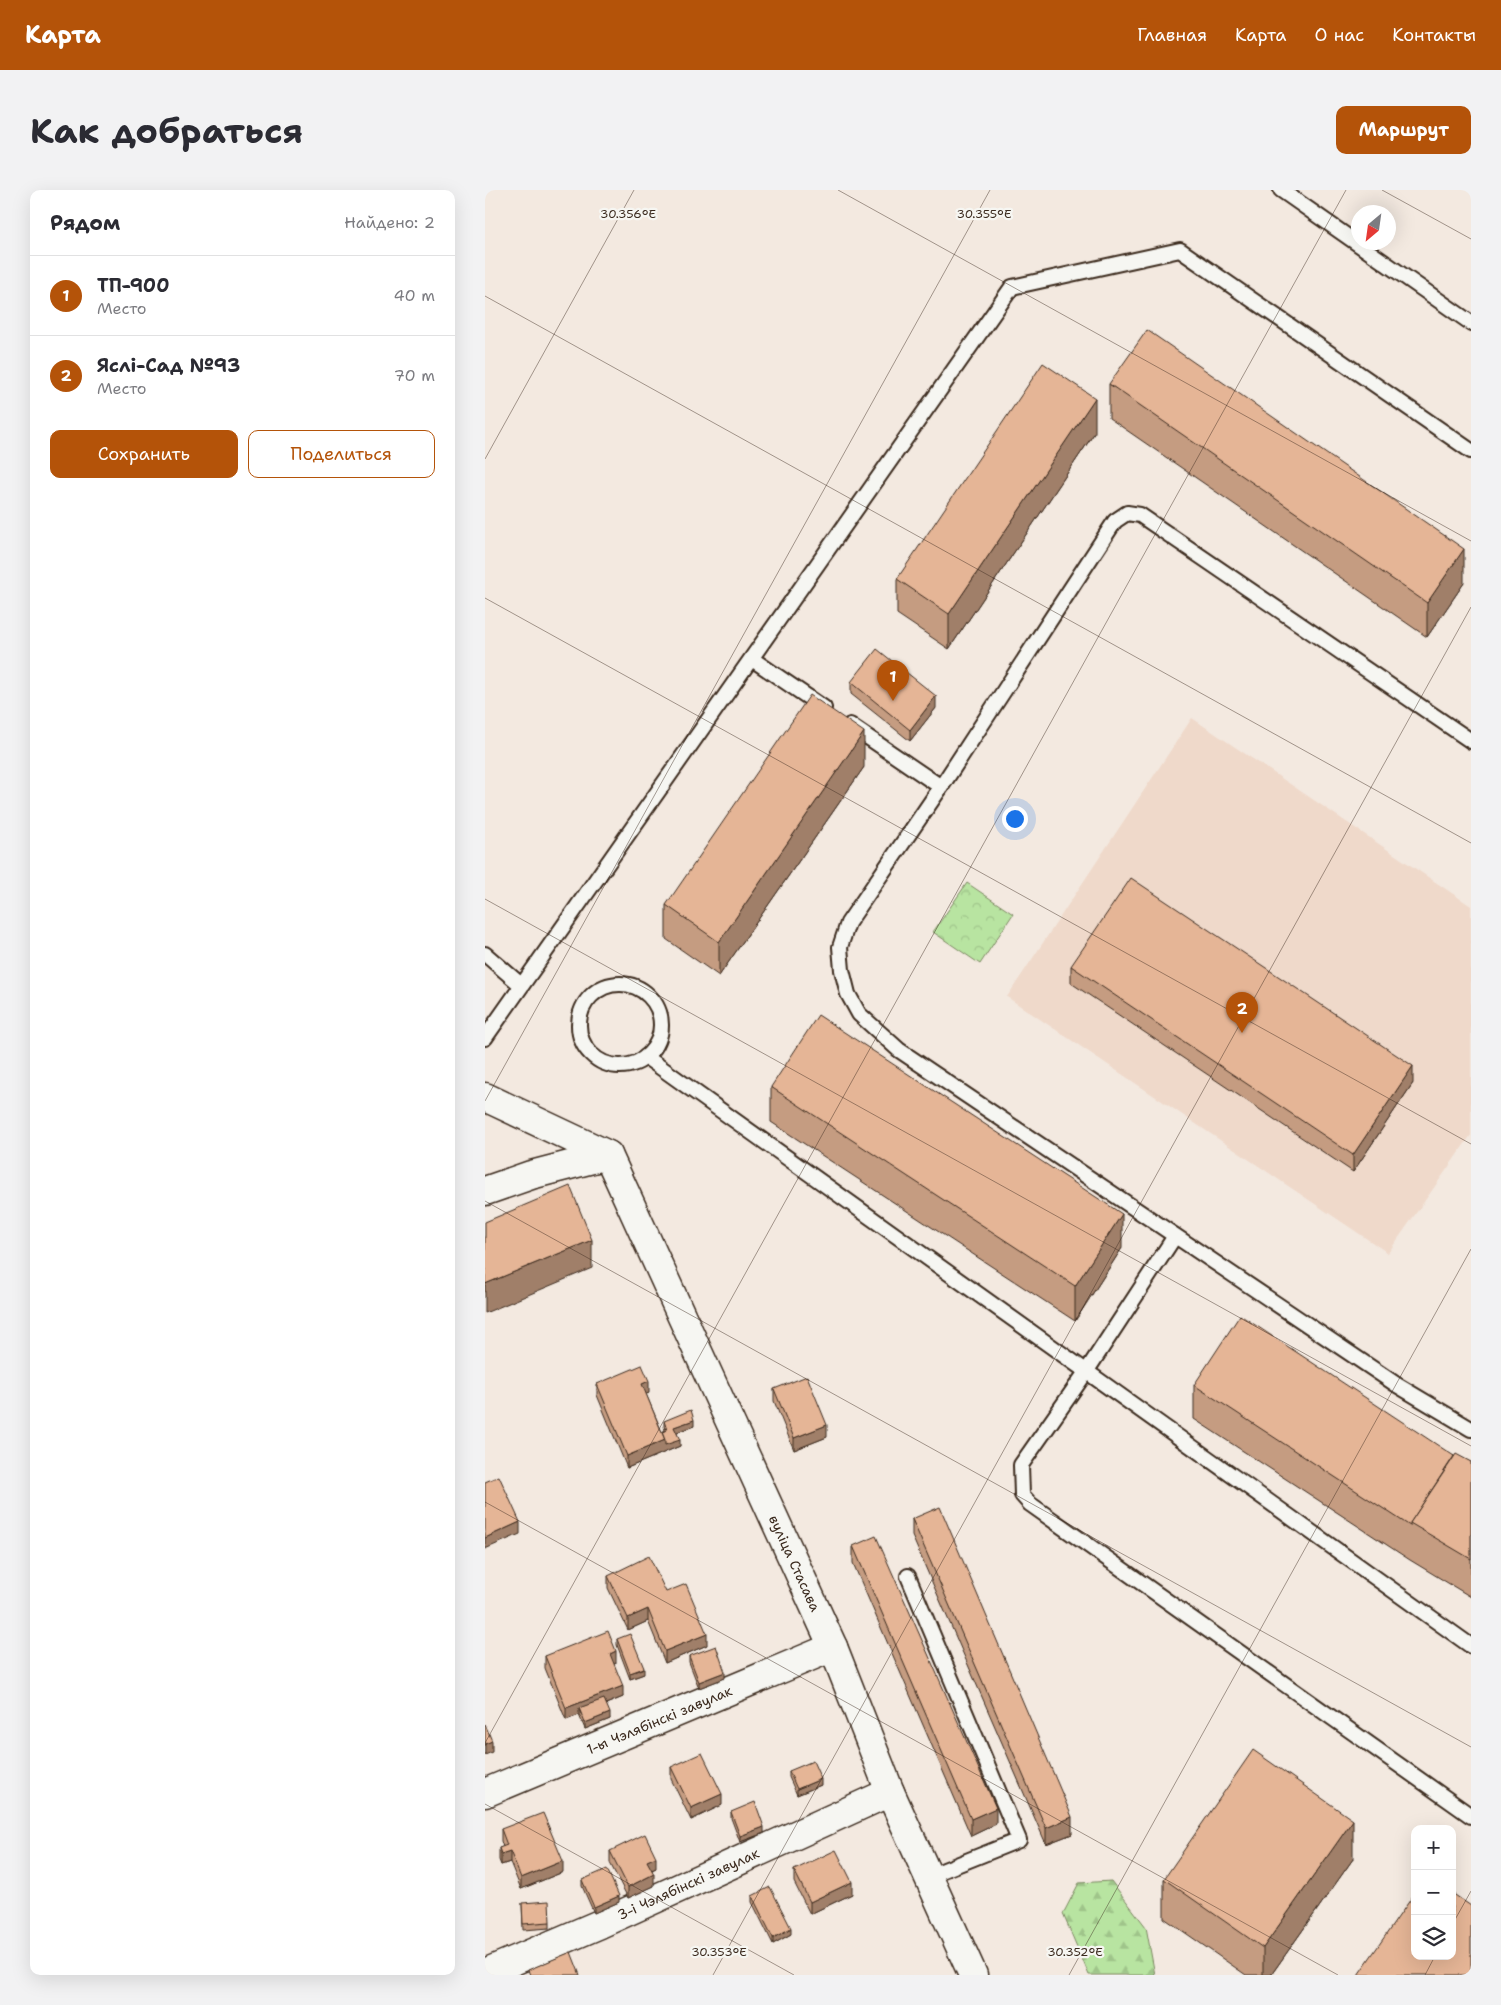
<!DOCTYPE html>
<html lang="ru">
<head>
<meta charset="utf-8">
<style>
	body { margin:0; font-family:"Shantell Sans",sans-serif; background:#f2f2f3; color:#2b2b33 }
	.controls { position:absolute; right:15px; bottom:15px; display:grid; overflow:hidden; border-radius:10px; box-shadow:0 5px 20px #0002 }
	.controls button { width:45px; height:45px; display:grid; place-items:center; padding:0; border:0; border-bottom:1px solid #e1e1e2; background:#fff; color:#2b2b33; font:25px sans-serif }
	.compass { position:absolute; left:866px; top:15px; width:45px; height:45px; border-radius:50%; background:#fff; box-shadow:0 5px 20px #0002; rotate:209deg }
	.you { position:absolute; left:529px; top:628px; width:18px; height:18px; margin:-12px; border:4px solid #fff; border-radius:50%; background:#1a73e8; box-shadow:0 0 0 8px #1a73e833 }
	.badge { display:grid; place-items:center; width:32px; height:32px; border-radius:50%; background:#b45309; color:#fff; font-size:16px; font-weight:700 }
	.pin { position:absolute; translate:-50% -41px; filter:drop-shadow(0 1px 2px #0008) }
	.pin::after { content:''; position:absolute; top:26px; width:18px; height:15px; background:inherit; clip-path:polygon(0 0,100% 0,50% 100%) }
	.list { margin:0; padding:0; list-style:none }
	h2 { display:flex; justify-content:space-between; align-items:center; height:65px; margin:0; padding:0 20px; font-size:21px }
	h2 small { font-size:16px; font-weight:400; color:#7c7c81 }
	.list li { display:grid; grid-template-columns:32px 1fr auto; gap:15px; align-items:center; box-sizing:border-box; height:80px; padding:0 20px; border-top:1px solid #e1e1e2 }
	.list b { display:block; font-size:19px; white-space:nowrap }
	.list p { margin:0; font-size:16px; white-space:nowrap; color:#7c7c81 }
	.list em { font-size:16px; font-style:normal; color:#7c7c81 }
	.actions { display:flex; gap:10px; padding:15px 20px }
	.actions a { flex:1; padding:11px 0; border:1px solid #b45309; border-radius:10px; text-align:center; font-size:18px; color:#b45309 }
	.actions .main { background:#b45309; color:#fff }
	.icon { flex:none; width:28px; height:28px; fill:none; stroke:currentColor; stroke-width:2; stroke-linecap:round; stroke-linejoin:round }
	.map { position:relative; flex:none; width:986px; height:1785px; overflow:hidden; border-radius:10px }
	header { display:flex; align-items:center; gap:30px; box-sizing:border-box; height:70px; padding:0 25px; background:#b45309; color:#fff }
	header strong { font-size:24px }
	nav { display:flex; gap:28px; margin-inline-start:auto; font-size:18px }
	.intro { display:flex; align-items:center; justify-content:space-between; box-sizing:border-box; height:120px; padding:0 30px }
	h1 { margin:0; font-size:35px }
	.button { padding:12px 22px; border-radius:10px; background:#b45309; color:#fff; font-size:18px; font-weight:700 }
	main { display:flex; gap:30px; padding:0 30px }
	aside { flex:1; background:#fff; border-radius:10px; box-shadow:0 5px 20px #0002 }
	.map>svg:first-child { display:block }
</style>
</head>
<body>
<header>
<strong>Карта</strong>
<nav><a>Главная</a><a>Карта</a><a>О нас</a><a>Контакты</a></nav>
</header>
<div class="intro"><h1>Как добраться</h1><a class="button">Маршрут</a></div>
<main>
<aside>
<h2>Рядом<small>Найдено: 2</small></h2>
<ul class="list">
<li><span class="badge">1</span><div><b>ТП-900</b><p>Место</p></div><em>40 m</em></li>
<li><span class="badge">2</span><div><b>Яслі-Сад №93</b><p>Место</p></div><em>70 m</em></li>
</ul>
<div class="actions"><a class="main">Сохранить</a><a>Поделиться</a></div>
</aside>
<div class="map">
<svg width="986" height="1785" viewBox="0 0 986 1785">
	<defs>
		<pattern id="forest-firs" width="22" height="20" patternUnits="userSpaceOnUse" patternTransform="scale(1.25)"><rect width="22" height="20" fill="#b8e4a1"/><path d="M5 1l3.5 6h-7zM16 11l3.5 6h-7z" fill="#9fc48a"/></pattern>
		<pattern id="park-crowns" width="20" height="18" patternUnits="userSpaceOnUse" patternTransform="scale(1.25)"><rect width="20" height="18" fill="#b8e4a1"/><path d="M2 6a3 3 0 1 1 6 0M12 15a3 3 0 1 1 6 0" fill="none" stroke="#9fc48a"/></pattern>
	</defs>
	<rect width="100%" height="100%" fill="#f3e9e0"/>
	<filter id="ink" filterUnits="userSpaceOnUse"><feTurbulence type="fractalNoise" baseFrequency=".02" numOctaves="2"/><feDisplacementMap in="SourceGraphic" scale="10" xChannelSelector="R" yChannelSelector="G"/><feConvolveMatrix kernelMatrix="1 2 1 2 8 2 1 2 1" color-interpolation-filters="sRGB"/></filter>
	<g filter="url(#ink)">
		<polygon fill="#efd9ca" points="707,528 986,716 986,945 903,1063 522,807"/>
		<polygon fill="url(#forest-firs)" stroke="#7a8760" points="626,1691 661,1737 670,1785 604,1785 578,1724 594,1693"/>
		<polygon fill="url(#park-crowns)" stroke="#7a8760" points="482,693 528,724 495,774 448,742"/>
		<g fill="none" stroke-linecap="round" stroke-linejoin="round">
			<defs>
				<g id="lane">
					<polyline points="796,0 986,133"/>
					<polyline points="267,469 339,518"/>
					<polyline points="365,535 456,597"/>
					<polyline points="986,551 655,325 642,323 630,331 456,597 363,733 355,757 357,780 363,804 374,824 414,860 912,1195 986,1239"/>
					<polyline points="0,764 36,795"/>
					<circle cx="135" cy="835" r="41"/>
					<polyline points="0,848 527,97 695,60 986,261"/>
					<polyline points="161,867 986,1456"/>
					<polyline points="690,1046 601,1182 536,1275 537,1305 545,1314 986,1626"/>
					<polyline points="423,1386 534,1650 444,1686"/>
				</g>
				<g id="street">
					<polyline points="0,1001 46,985 123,965"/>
					<path id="s1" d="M0 1603 348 1457"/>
					<path id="s2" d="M0 1783 115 1734 405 1602"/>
				</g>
				<g id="secondary">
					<path id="s3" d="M0 907 123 965 348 1457 405 1602 488 1785"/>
				</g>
			</defs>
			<use href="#lane" stroke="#3b2a1e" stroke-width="18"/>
			<use href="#street" stroke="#3b2a1e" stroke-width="31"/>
			<use href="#secondary" stroke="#3b2a1e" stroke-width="31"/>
			<use href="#lane" stroke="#f6f6f2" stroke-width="14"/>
			<use href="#street" stroke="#f6f6f2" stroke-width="28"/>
			<use href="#secondary" stroke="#f6f6f2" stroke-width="28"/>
		</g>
		<g fill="#c59c81" stroke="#3b2a1e">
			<polygon points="624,194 979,393 942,447 624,228"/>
			<polygon points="610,242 464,459 412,424 412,389"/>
			<polygon points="366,492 451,518 425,551 366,504"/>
			<polygon points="379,577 234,786 181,749 181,715"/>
			<polygon points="586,776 928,893 868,982 586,793"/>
			<polygon points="286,897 637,1058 590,1131 286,932"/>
			<polygon points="112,1194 164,1203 161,1204 177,1242 180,1240 179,1236 179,1231 209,1236 192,1242 195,1256 142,1278 112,1205"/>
			<polygon points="709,1195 969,1266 986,1272 986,1407 925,1370 709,1229"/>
			<polygon points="289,1199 342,1247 309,1260 289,1211"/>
			<polygon points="427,1329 587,1644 561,1654 427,1346"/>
			<polygon points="368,1356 511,1634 486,1646 368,1373"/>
			<polygon points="123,1386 181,1402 222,1455 180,1473 163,1431 143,1440 123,1398"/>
			<polygon points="132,1449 159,1484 145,1489 132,1455"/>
			<polygon points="60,1466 131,1473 129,1474 138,1507 121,1514 125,1529 100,1539 94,1525 81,1530 60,1478"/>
			<polygon points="204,1466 240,1488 214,1498 204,1472"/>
			<polygon points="186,1577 237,1615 206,1630 186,1589"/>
			<polygon points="304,1581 336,1595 312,1605 304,1587"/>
			<polygon points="246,1622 279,1643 255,1652 246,1628"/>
			<polygon points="16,1639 78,1682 36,1699 25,1672 16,1675 14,1670 14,1658 18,1657 16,1651"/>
			<polygon points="125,1661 171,1678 167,1680 169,1696 143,1708 125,1673"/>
			<polygon points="868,1669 786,1785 761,1785 679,1728 679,1689"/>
			<polygon points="309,1680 367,1704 325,1724 309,1692"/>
			<polygon points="97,1690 134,1712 109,1723 97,1696"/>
			<polygon points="267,1706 306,1744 288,1754 267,1712"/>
			<polygon points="37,1713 65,1732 65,1738 38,1740"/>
		</g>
		<g fill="#a07f69" stroke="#3b2a1e">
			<polygon points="610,208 610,242 464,459 464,424"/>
			<polygon points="979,359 979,393 942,447 942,413"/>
			<polygon points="451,506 451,518 425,551 425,540"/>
			<polygon points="379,542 379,577 234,786 234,752"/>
			<polygon points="928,876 928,893 868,982 868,965"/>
			<polygon points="637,1024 637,1058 590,1131 590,1096"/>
			<polygon points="107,1050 107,1078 0,1123 0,1094"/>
			<polygon points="164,1191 164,1203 157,1206 157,1194"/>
			<polygon points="209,1230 209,1236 189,1243 189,1237"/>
			<polygon points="342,1235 342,1247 309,1260 309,1248"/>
			<polygon points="180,1250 195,1250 195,1256 142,1278 142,1266"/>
			<polygon points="35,1332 35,1344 0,1359 0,1348"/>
			<polygon points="163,1419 163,1431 143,1440 143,1428"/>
			<polygon points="222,1444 222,1455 180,1473 180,1461"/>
			<polygon points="131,1461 131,1473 125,1476 125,1464"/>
			<polygon points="159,1478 159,1484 145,1489 145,1483"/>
			<polygon points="240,1482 240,1488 214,1498 214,1492"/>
			<polygon points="138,1496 138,1507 96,1524 94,1518 94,1525 81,1530 81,1518"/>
			<polygon points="125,1523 125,1529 100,1539 100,1533"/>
			<polygon points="7,1551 7,1562 0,1565 0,1554"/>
			<polygon points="336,1589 336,1595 312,1605 312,1599"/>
			<polygon points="237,1604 237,1615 206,1630 206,1618"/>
			<polygon points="511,1618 511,1634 486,1646 486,1629"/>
			<polygon points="587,1627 587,1644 561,1654 561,1638"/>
			<polygon points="868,1630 868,1669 786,1785 778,1785 778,1758"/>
			<polygon points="279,1637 279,1643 255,1652 255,1646"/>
			<polygon points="25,1661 25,1672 16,1675 16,1664"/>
			<polygon points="171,1667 171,1678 162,1682 162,1671"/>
			<polygon points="78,1671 78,1682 36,1699 36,1688"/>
			<polygon points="169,1684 169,1696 143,1708 143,1697"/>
			<polygon points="367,1692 367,1704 325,1724 325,1712"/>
			<polygon points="134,1706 134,1712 109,1723 109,1717"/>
			<polygon points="306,1738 306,1744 288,1754 288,1748"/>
		</g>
		<g fill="#e5b596" stroke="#3b2a1e">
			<polygon points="662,140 979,359 942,413 624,194"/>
			<polygon points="558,173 610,208 464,424 412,389"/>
			<polygon points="392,459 451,506 425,540 366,492"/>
			<polygon points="325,505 379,542 234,752 181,715"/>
			<polygon points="646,688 928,876 868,965 586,776"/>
			<polygon points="333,825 637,1024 590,1096 286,897"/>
			<polygon points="85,996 107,1050 0,1094 0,1032"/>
			<polygon points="755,1125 969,1266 925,1333 925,1336 709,1195"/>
			<polygon points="157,1175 164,1191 157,1194 180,1250 142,1266 112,1194"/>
			<polygon points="322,1186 342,1235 309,1248 289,1199"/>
			<polygon points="206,1220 209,1230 189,1237 195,1250 180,1255 180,1250 177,1242 182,1240 179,1231"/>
			<polygon points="971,1264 986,1272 986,1369 925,1333"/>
			<polygon points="14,1286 35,1332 0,1348 0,1292"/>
			<polygon points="455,1317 587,1627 561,1638 427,1329"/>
			<polygon points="391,1346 511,1618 486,1629 368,1356"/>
			<polygon points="164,1366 181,1402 201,1394 222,1444 180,1461 163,1419 143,1428 123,1386"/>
			<polygon points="123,1441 131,1461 125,1464 138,1496 81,1518 60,1466"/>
			<polygon points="145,1444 159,1478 145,1483 132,1449"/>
			<polygon points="231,1456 240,1482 214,1492 204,1466"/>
			<polygon points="119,1509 125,1523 100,1533 94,1518"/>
			<polygon points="0,1534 7,1551 0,1554"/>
			<polygon points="768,1560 868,1630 778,1758 679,1689"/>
			<polygon points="217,1563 237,1604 206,1618 186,1577"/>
			<polygon points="328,1571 336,1589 312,1599 304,1581"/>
			<polygon points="270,1612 279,1637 255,1646 246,1622"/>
			<polygon points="58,1623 78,1671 36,1688 25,1661 16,1664 14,1658 22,1655 16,1639"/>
			<polygon points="160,1644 171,1667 162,1671 169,1684 143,1697 125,1661"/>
			<polygon points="351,1660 367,1692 325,1712 309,1680"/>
			<polygon points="122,1679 134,1706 109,1717 97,1690"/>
			<polygon points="285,1697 306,1738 288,1748 267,1706"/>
			<polygon points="930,1703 930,1766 967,1766 967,1703 986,1716 986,1785 873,1785"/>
			<polygon points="64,1711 65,1732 38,1734 37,1713"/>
			<polygon points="86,1762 95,1785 45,1785 43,1780"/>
		</g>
	</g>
	<path fill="none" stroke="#3b2a1e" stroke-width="1" stroke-opacity="0.45" d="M353 0 986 351M897 0 986 49M0 106 986 653M0 269 149 0M0 408 986 954M0 709 986 1256M0 911 505 0M0 1011 986 1557M0 1312 853 1785M0 1553 861 0M0 1614 309 1785M967 1735 986 1701M228 1785 986 417M584 1785 986 1059M940 1785 950 1766"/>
	<g text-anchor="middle" stroke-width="4.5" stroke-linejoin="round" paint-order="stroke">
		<g font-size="14" fill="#3b2a1e" stroke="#f6f6f2">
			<text dy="5" stroke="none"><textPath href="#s3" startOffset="585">вуліца Стасава</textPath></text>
			<text dy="5" stroke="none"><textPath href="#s1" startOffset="189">1-ы Чэлябінскі завулак</textPath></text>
			<text dy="5" stroke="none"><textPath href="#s2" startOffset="222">3-і Чэлябінскі завулак</textPath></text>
		</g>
	</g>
	<g font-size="12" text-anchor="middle" fill="#3b2a1e" stroke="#f6f6f2" stroke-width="4.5" stroke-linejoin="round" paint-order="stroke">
		<text x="143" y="28">30.356°E</text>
		<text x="499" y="28">30.355°E</text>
		<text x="234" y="1766">30.353°E</text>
		<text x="590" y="1766">30.352°E</text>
	</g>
</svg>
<div class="controls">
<button>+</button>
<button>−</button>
<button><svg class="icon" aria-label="layers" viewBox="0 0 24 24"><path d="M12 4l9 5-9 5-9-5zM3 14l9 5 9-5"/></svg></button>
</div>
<svg class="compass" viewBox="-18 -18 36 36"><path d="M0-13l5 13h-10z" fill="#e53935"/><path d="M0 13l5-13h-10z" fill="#7c7c81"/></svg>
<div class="you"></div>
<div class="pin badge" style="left:408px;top:511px">1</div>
<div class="pin badge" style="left:757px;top:843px">2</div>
</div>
</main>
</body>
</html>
